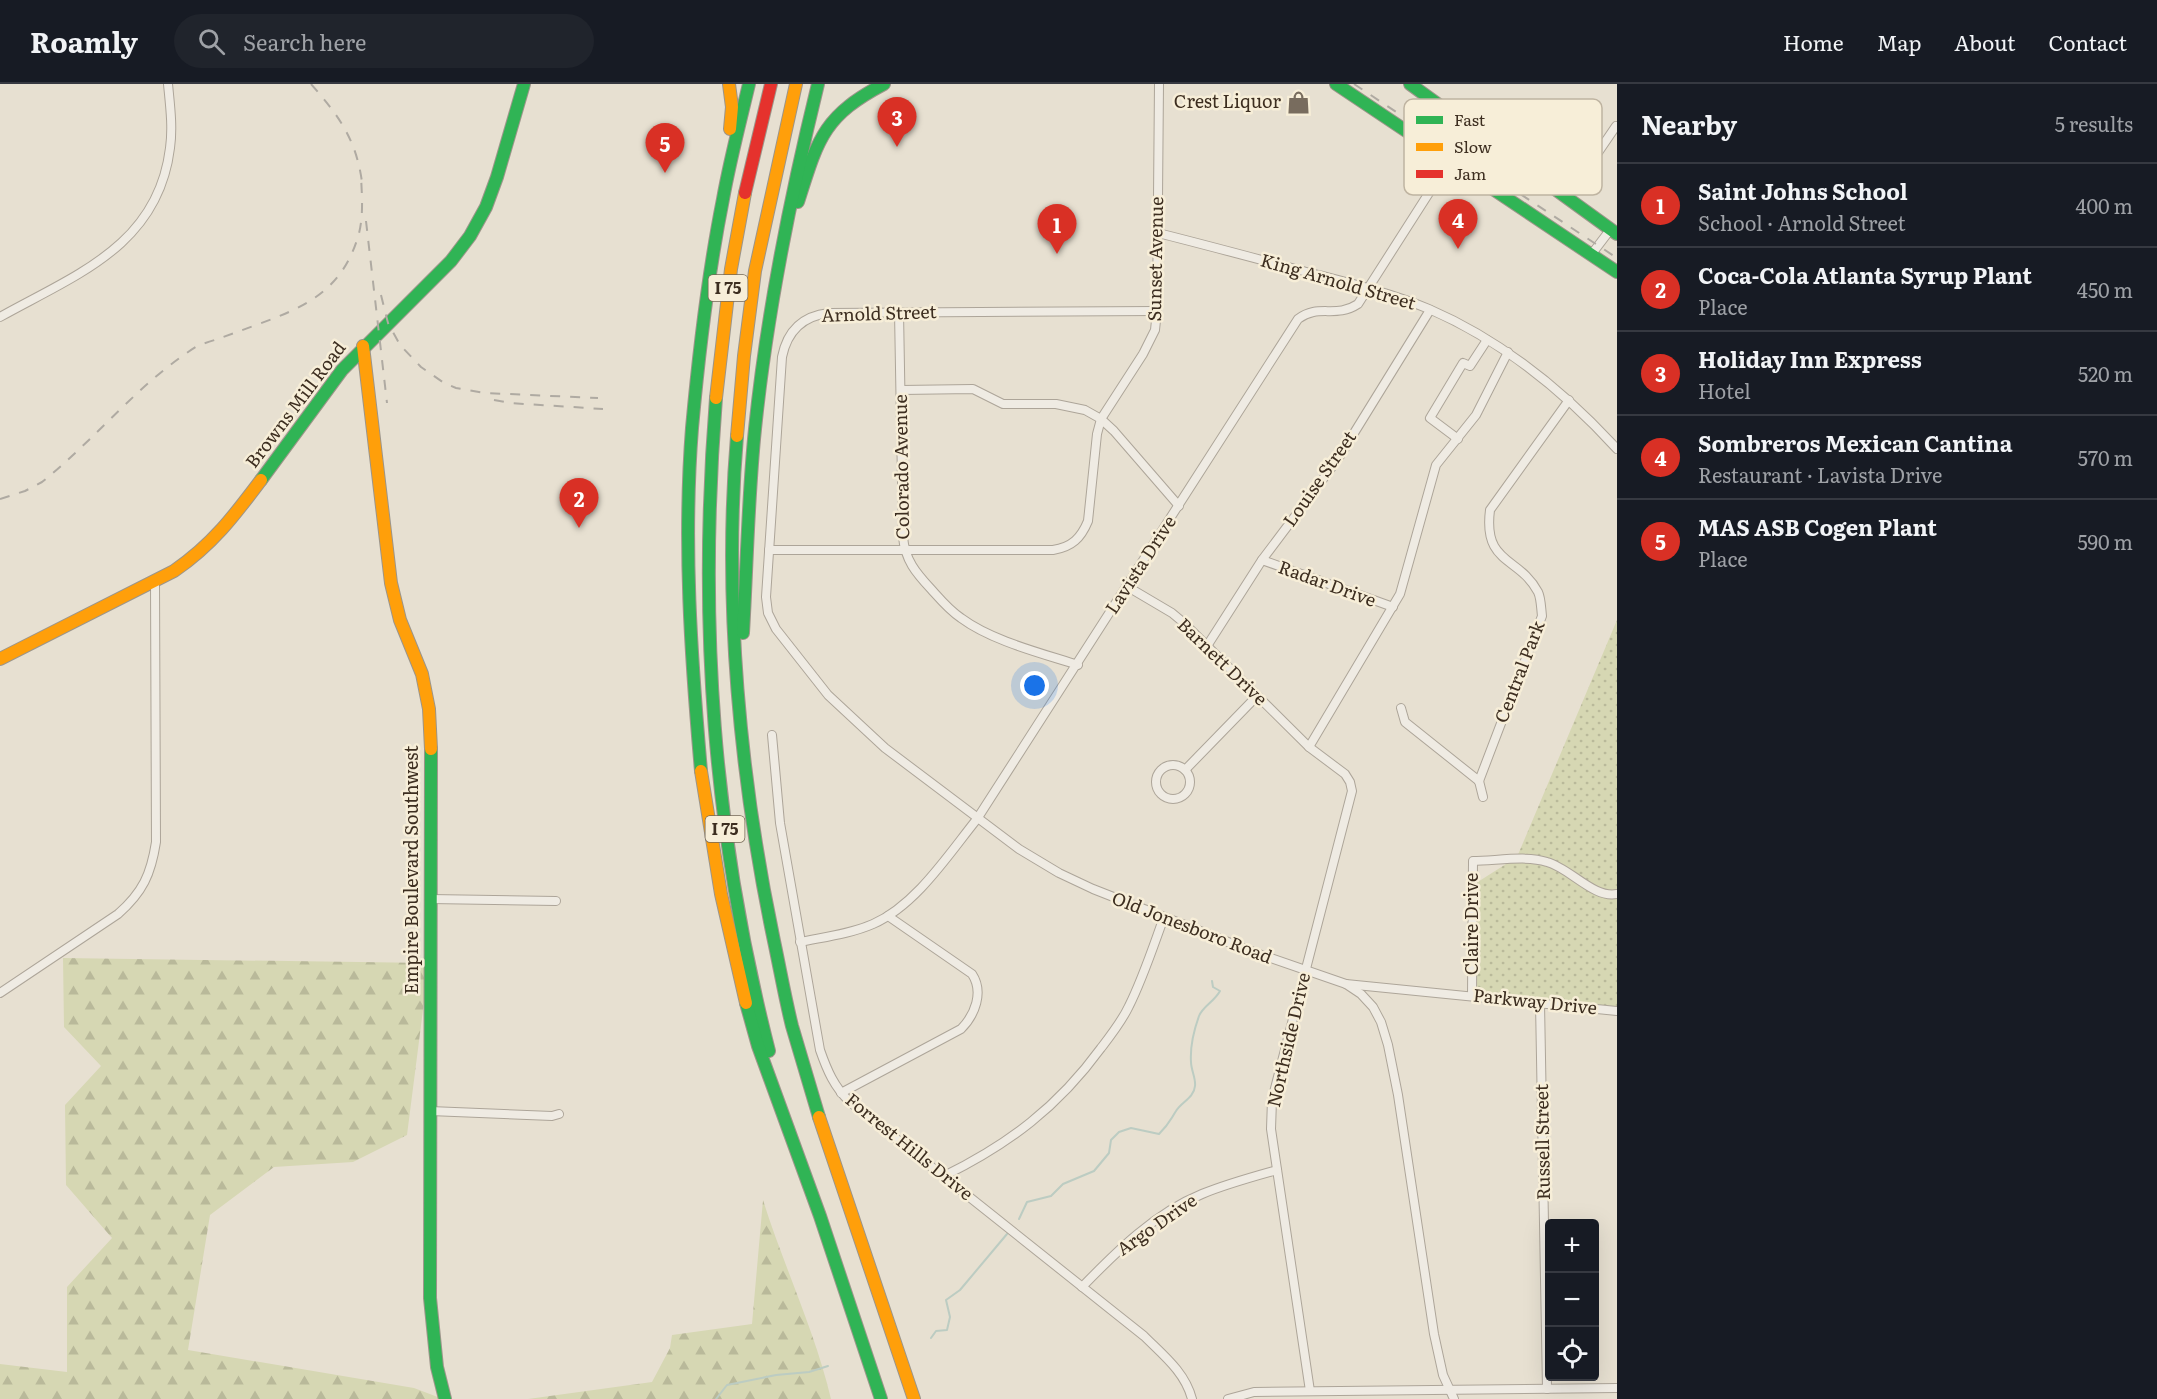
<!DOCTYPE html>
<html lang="en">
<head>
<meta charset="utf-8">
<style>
	body { margin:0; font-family:Literata,serif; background:#20242c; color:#f1f3f6 }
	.controls { position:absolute; right:18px; bottom:18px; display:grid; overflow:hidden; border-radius:6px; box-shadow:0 6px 24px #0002 }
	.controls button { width:54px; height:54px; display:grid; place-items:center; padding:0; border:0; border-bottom:2px solid #363941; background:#171b24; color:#f1f3f6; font:30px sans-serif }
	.you { position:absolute; left:1035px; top:602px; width:21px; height:21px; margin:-15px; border:4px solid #fff; border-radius:50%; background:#1a73e8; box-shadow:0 0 0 9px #1a73e833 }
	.badge { display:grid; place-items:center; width:39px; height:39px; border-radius:50%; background:#d93025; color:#fff; font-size:20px; font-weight:700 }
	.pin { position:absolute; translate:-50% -50px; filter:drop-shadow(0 2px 3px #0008) }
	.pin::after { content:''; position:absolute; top:32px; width:21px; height:18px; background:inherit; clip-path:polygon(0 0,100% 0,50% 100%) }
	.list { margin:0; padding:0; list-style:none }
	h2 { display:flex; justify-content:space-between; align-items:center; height:78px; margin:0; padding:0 24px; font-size:26px }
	h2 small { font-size:20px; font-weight:400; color:#9ea1a6 }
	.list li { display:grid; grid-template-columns:39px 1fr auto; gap:18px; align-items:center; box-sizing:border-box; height:84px; padding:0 24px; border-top:2px solid #363941 }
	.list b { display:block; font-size:22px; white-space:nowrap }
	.list p { margin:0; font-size:20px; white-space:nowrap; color:#9ea1a6 }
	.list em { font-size:20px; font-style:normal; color:#9ea1a6 }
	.icon { flex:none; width:33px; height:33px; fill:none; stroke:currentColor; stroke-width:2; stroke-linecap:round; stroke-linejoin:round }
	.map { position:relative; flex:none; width:1617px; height:1315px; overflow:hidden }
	header { display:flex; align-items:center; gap:36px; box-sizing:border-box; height:84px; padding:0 30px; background:#171b24; border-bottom:2px solid #363941 }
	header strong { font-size:28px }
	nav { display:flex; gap:33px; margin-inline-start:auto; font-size:21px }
	.search { width:420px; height:54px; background:#20242c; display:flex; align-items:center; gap:15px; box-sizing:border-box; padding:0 21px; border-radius:33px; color:#9ea1a6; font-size:22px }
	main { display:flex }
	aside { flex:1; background:#171b24 }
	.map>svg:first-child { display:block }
</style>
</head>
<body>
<header>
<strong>Roamly</strong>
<div class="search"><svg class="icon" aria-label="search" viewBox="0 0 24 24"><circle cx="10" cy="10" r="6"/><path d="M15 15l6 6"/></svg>Search here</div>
<nav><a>Home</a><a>Map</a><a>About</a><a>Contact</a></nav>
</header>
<main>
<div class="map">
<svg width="1617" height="1315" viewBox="0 0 1617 1315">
	<defs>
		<pattern id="forest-firs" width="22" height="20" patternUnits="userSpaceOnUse" patternTransform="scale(1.5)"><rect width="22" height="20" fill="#d6d7b3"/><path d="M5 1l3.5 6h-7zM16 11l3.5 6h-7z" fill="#b9b99a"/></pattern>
		<pattern id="park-dots" width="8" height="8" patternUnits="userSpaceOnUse" patternTransform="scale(1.5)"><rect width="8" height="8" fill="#d6d7b3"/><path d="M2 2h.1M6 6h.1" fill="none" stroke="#b9b99a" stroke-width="1.8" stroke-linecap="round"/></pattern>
	</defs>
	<rect width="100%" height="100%" fill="#e7e0d1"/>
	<g fill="url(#forest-firs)">
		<polygon points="63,874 429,879 407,1051 353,1078 274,1083 210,1131 188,1266 414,1304 443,1315 0,1315 0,1280 67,1288 67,1203 112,1154 66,1101 65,1021 101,982 64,943"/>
		<path d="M763 1116C784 1183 815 1247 831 1315H528L652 1298 670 1264 672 1251 752 1240Z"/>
	</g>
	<polygon fill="url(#park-dots)" points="1617,536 1617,926 1475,910 1473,801 1517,773"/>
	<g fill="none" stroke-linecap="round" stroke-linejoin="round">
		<g stroke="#bcccc2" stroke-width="2">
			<path d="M1019 1135 1027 1118 1051 1112 1063 1100 1094 1087 1109 1069 1111 1056 1119 1048 1131 1044 1159 1050C1169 1040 1169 1038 1176 1027 1181 1018 1194 1014 1195 1002 1196 994 1191 986 1191 978 1190 963 1194 946 1199 932 1203 922 1214 918 1220 907L1213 903 1212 897"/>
			<polyline points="931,1254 936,1247 947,1246 950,1233 946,1216 960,1206 1007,1150"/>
			<polyline points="716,1315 727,1301 776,1291 809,1288 828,1282"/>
		</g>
		<defs>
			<g id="street">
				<polyline points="1567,114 1616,42"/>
				<path d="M1158 149C1206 161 1254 174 1303 187 1345 198 1388 208 1429 225 1503 257 1563 306 1617 365"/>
				<polyline points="1591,171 1610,146"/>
				<path d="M1157 227 829 229C802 232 787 248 782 273L766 513 768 529 776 545 828 611 885 664 1019 765 1059 789 1093 805 1256 869 1346 900 1361 910 1373 923 1381 938 1388 961 1398 1011 1434 1250 1443 1291 1454 1315"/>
				<path d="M899 228 903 453C905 476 916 489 931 505 940 515 949 526 961 534 992 557 1041 569 1078 581"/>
				<path d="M0 233C75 191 158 162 170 64 173 43 170 21 168 0"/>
				<polyline points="901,306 973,305 1003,320 1056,320 1085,326 1101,335 1114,347 1179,422"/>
				<polyline points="1458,355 1430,334 1463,279 1470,282 1487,256"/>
				<path d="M769 466H1053C1072 463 1081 454 1088 437L1097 350 1101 335 1143 270 1155 246 1157 227 1159 0"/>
				<polyline points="1262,476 1393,523"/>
				<polyline points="1128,503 1172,529 1184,539 1309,663 1345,690 1350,698 1352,707 1272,1016 1271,1045 1310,1307"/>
				<polyline points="1207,562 1262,476 1338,375 1430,226"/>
				<polyline points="1401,624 1405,638 1479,697"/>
				<path d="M772 651 780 739 820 966C827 986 834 1003 850 1018L1144 1252C1163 1271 1185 1288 1192 1315"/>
				<polyline points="1309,663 1400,510 1436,381 1476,331 1508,268"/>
				<circle cx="1173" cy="698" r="17"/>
				<polyline points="1185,686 1257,612"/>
				<path d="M1479 697 1542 532C1541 524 1541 514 1538 508 1519 472 1483 481 1490 426L1569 316"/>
				<polyline points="1479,697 1483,713"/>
				<polyline points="430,815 556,817"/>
				<path d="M800 858C824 853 850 850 873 840 916 821 948 771 977 735L1298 235C1319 219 1335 235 1358 220L1450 76"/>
				<polyline points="1346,900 1617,927"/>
				<path d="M0 909 118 830C143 808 151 790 156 758L155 498"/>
				<path d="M1472 912 1473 777C1495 777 1527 771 1547 778 1570 784 1594 815 1617 810"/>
				<polyline points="1540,919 1547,1305"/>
				<path d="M841 1009 961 945C975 931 984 908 972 890L888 832"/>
				<polyline points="430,1027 552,1032 559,1030"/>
				<path d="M944 1092C1009 1060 1058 1023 1101 964 1111 951 1122 937 1129 922 1143 894 1153 863 1164 833"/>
				<path d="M1082 1203C1117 1167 1155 1129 1202 1110 1226 1100 1252 1093 1277 1086"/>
				<polyline points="1228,1315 1254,1308 1617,1304"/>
			</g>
			<g id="fast">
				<polyline points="1336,0 1617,188"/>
				<polyline points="1410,0 1617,150"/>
				<path d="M798 118C818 55 823 32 884 0"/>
				<path d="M716 314C698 539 713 748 769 967"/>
				<path d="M737 352C723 517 740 695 774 857 780 885 785 914 792 942 801 972 810 1003 819 1033"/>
				<polyline points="261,396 342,286 451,177 470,152 486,123 497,93 524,0"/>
				<path d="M743 549C747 481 748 412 755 345 767 228 790 114 818 0"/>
				<polyline points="431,665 430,1214 437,1283 445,1315"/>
				<path d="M701 687C691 573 683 459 692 344 699 267 708 190 723 115 730 76 740 38 749 0"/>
				<polyline points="746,919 758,962 820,1132 881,1315"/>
			</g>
			<g id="slow">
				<polyline points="729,0 732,23 730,45"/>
				<polyline points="363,262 391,499 400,536 422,590 429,625 431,665"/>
				<polyline points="716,314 731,185 745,109"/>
				<polyline points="737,352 744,272 755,187 796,0"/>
				<path d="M0 575 174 487C212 461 234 432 261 396"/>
				<polyline points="701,687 721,810 746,919"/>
				<polyline points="819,1033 914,1315"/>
			</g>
			<polyline id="jam" points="745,109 771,0"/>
		</defs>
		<use href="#street" stroke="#ada599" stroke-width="10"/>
		<use href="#fast" stroke="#9c958a" stroke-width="14"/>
		<use href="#slow" stroke="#9c958a" stroke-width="14"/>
		<use href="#jam" stroke="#9c958a" stroke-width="14"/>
		<use href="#street" stroke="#efebe3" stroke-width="8"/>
		<use href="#fast" stroke="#30b455" stroke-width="12"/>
		<use href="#slow" stroke="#ff9f0a" stroke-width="12"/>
		<use href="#jam" stroke="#e5322d" stroke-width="12"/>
		<g stroke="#afaaa2" stroke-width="2" stroke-dasharray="10 10" stroke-linecap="butt">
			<path d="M311 0C339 32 356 55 362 98"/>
			<polyline points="1354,0 1617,174"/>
			<polyline points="366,137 387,319"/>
			<polyline points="381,211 388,239 400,261 421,283 444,299 456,304 485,309 598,314"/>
			<polyline points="494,316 510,319 603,325"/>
			<path d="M0 415 25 407 42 398C96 355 140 297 199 261 219 255 237 248 256 241 303 224 340 208 357 156 364 136 362 113 361 92"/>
		</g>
	</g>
	<defs>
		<symbol id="shop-bare" viewBox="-9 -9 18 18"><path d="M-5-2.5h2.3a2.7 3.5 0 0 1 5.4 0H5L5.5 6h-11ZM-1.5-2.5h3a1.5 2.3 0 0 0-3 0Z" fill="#786c5e" stroke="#f7eed8" stroke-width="2.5" paint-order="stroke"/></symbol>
	</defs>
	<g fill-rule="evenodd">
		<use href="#shop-bare" x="1282" y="2" width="33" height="33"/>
	</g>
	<g text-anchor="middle" stroke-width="5" stroke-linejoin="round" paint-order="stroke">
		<g fill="#f7eed8" stroke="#756857" stroke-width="1.5">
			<rect x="708.5" y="191" width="39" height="26" rx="4.5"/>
			<rect x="705.5" y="732" width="39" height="26" rx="4.5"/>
		</g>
		<g font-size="16" font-weight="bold" fill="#3d2e20">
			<text x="728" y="210">I 75</text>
			<text x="725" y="751">I 75</text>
		</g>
		<g font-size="18" fill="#3d2e20" stroke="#f7eed8" text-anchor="end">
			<text x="1281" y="24">Crest Liquor</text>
		</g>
		<g font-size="18" fill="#3d2e20" stroke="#f7eed8">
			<text transform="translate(1156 175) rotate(-89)" y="6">Sunset Avenue</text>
			<text transform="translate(1338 198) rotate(16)" y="6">King Arnold Street</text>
			<text transform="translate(879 230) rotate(-2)" y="6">Arnold Street</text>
			<text transform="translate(296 321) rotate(-53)" y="6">Browns Mill Road</text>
			<text transform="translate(902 383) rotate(-91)" y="6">Colorado Avenue</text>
			<text transform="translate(1320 395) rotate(-55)" y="6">Louise Street</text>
			<text transform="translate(1141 481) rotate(-57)" y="6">Lavista Drive</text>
			<text transform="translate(1327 500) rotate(20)" y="6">Radar Drive</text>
			<text transform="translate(1222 578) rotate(44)" y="6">Barnett Drive</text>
			<text transform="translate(1520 588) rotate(-69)" y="6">Central Park</text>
			<text transform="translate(412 786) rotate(-90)" y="6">Empire Boulevard Southwest</text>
			<text transform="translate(1472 840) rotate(-90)" y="6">Claire Drive</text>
			<text transform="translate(1192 844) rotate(21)" y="6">Old Jonesboro Road</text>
			<text transform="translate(1535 918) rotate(6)" y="6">Parkway Drive</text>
			<text transform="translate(1289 956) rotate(-77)" y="6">Northside Drive</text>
			<text transform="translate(1543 1058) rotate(-91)" y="6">Russell Street</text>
			<text transform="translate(909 1063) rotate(39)" y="6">Forrest Hills Drive</text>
			<text transform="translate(1157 1141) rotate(-35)" y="6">Argo Drive</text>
		</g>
	</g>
	<rect x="1404" y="15" width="198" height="96" rx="9" fill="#f7eed8" stroke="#bfb4a1" stroke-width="1.5"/>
	<rect x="1416" y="32" width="27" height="8" fill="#30b455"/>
	<rect x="1416" y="59" width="27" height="8" fill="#ff9f0a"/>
	<rect x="1416" y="86" width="27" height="8" fill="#e5322d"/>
	<g font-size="16" fill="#3d2e20">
		<text x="1454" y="42">Fast</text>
		<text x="1454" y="69">Slow</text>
		<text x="1454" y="96">Jam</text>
	</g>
</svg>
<div class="controls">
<button>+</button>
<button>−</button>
<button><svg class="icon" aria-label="locate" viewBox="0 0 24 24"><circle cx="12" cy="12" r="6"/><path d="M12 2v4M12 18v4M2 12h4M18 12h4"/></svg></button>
</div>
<div class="you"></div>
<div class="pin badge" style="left:1057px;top:170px">1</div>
<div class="pin badge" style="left:579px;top:444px">2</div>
<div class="pin badge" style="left:897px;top:63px">3</div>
<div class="pin badge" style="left:1458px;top:165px">4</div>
<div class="pin badge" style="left:665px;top:89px">5</div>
</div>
<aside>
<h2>Nearby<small>5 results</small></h2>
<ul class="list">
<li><span class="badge">1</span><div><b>Saint Johns School</b><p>School · Arnold Street</p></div><em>400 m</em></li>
<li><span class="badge">2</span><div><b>Coca-Cola Atlanta Syrup Plant</b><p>Place</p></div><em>450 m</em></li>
<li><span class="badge">3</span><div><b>Holiday Inn Express</b><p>Hotel</p></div><em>520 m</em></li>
<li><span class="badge">4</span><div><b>Sombreros Mexican Cantina</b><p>Restaurant · Lavista Drive</p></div><em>570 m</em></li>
<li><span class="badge">5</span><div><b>MAS ASB Cogen Plant</b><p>Place</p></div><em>590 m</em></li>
</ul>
</aside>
</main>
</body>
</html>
